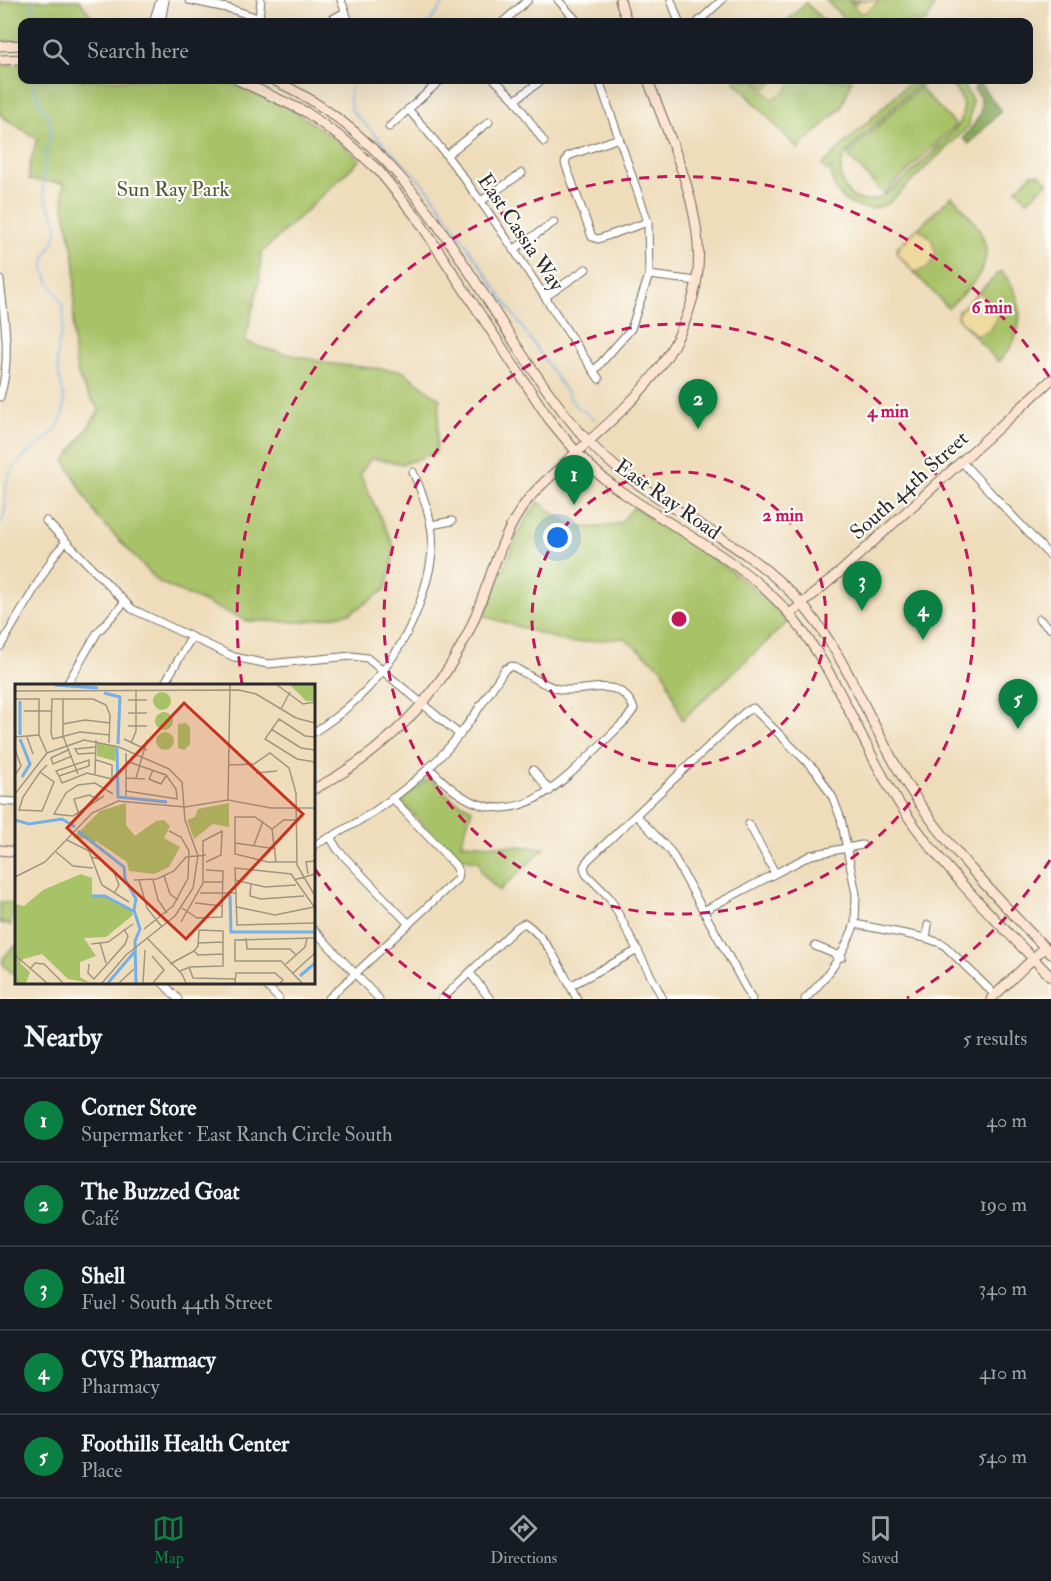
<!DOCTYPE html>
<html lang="en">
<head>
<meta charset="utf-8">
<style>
	body { margin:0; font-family:"IM FELL Double Pica",serif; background:#242831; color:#f1f3f6 }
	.you { position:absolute; left:558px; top:538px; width:21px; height:21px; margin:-15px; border:4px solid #fff; border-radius:50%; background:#1a73e8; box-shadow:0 0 0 9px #1a73e833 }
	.badge { display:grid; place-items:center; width:39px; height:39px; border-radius:50%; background:#0b8043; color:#fff; font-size:20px; font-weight:700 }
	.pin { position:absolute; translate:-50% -50px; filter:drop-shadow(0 2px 3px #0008) }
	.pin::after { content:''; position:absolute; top:32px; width:21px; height:18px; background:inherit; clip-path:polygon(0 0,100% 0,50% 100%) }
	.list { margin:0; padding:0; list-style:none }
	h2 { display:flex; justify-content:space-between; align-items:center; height:78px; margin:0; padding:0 24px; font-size:26px }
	h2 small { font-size:20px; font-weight:400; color:#9ea1a6 }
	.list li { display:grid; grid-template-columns:39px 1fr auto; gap:18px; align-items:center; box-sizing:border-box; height:84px; padding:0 24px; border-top:2px solid #363941 }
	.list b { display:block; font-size:22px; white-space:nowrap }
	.list p { margin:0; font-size:20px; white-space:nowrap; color:#9ea1a6 }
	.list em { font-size:20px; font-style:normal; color:#9ea1a6 }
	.icon { flex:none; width:33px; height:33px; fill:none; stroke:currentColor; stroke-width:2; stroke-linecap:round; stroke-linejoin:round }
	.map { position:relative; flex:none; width:1051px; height:999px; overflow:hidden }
	.search { position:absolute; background:#171b24; box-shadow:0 6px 24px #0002; left:18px; right:18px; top:18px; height:66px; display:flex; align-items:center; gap:15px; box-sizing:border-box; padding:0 21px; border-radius:12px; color:#9ea1a6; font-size:22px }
	.sheet { height:498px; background:#171b24 }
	nav { display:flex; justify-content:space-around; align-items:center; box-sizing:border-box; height:84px; border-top:2px solid #363941; background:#171b24; font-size:16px; color:#9ea1a6 }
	nav a { display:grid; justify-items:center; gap:3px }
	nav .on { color:#0b8043 }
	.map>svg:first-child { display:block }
</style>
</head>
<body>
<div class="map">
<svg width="1051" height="999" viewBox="0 0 1051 999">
	<rect width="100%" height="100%" fill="#fdfcf7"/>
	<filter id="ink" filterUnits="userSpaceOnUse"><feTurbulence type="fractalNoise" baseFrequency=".0167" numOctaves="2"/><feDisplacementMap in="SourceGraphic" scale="12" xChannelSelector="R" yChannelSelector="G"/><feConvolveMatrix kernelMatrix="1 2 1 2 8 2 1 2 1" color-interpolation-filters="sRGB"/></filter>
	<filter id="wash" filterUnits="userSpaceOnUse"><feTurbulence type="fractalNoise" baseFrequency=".008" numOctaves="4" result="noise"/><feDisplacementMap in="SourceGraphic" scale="24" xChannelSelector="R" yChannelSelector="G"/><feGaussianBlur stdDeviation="1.35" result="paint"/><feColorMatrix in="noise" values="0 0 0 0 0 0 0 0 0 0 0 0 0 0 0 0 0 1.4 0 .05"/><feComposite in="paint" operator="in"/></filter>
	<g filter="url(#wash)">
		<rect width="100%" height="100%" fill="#eedcba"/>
		<g fill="#a8c268" stroke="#6a764a" stroke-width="1.5" fill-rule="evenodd">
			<polygon points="0,0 4,3 7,0 79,0 96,22 22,22 22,41 0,41"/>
			<polygon points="826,0 937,0 926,22 847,22"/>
			<polygon points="806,3 825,22 786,22"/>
			<path d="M0 65H22V80H223L288 107 335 138 360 160 261 253 260 279 245 341 262 348 332 364 402 371 440 399 436 453 403 464 371 458 360 474 393 544V559L386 589 351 613 304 622 247 621 159 582 97 517 65 461 100 410C91 400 80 383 77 371 70 341 75 300 75 269 74 240 60 212 64 183L29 180V168L37 139 0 115Z"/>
			<polygon points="733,80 852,80 841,108 798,149"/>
			<path d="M912 80 961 81 972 100 969 126 890 202C862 218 830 201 831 168L827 171 822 165ZM935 80C959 84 968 102 960 123 948 138 895 192 879 198 849 211 830 175 847 152L914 88Z"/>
			<polygon points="919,87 956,125 884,194 847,155"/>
			<polygon points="1032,174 1039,174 1048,182 1027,201 1016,189"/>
			<path d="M952 196C998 244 998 264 948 308L897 254V248Z"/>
			<path d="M1001 271C1027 299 1026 335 998 362L957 317 958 312Z"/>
			<path d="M538 501C569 526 579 534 620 523L634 507C688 542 744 573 788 622L682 720 663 669 624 638 570 643 484 616 519 531Z"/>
			<polygon points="430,777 452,799 472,809 461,843 545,848 499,891 481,872 480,862 455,857 402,803 403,799"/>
			<polygon points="0,902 14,904 11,925 0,923"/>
			<polygon points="16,945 16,977 3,964 3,958"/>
		</g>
		<path fill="#86a85c" stroke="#586a44" stroke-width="1.5" d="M979 82 1001 111 969 144 963 138C975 125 991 105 974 89Z"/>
		<g fill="#eeda9e" stroke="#8c8264" stroke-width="1.5">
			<polygon points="848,0 855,4 861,0 879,0 872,8 861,14"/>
			<polygon points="754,80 766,88 777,80 792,80 786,91 772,99"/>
			<polygon points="918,228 932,239 936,255 928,268 915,272 897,254 898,248"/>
			<polygon points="979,293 991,301 997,317 990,331 977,336 958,318 958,312"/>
		</g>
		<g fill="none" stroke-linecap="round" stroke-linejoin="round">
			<g stroke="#74b0e5" stroke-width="1.5">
				<polyline points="33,0 34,22"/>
				<polyline points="430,22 446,0"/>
				<path d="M357 80C347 89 349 99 352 111L430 191 575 405 595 419"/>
				<path d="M0 524C10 507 1 488 11 472 25 447 62 440 64 407 65 390 56 374 57 357 57 341 67 324 63 308 60 294 48 285 45 272 40 254 56 245 57 230 59 217 43 204 43 188 43 175 45 160 47 147 48 141 52 135 51 129 50 109 34 102 33 80"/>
			</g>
		</g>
	</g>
	<g filter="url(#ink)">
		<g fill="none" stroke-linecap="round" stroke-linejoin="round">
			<defs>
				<g id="street">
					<polyline points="189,0 231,9 270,22"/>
					<polyline points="341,0 349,22"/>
					<polyline points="558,0 578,22"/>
					<polyline points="671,0 679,22"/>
					<polyline points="259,18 261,0"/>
					<polyline points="153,22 160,0"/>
					<polyline points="161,22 165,0"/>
					<polyline points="327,22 345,12"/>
					<polyline points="503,22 528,0"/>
					<polyline points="698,22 722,0"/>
					<polyline points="495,80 515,100 544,142"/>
					<polyline points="515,100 542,80"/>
					<path d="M408 109C482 192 537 288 599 379"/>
					<polyline points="389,127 441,80"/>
					<polyline points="619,138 568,156 565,163 592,237 598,239 648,222"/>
					<polyline points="448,154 489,122"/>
					<polyline points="481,201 522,173"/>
					<polyline points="513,250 554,222"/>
					<polyline points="649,275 697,281"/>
					<path d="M0 280C4 318 12 359 0 397"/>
					<polyline points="545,297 586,269"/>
					<polyline points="594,371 631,329 649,275 648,222 599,80"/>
					<polyline points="961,461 1051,557"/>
					<polyline points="46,521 132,609 234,657 268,664 352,656 367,658 460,735"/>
					<polyline points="431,525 452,521"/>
					<polyline points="1039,619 1051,629"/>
					<polyline points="0,647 55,554 66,542"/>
					<polyline points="66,686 97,633 124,603"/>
					<polyline points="163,686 191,638"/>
					<path d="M314 732C366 699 403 656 422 596 429 575 434 555 432 533 430 512 422 492 413 472"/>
					<polyline points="533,770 550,791"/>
					<polyline points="0,801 16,802"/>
					<polyline points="636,815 671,852 752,999"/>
					<polyline points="749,824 775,873"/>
					<polyline points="330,837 338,850 409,924"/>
					<path d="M314 845C368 820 423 781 460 734 477 713 490 691 505 669L512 666C527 674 542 685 559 689 585 695 619 672 634 709L626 720C563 779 510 857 429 767"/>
					<polyline points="703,911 811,855 862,845"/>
					<polyline points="314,930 379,999"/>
					<polyline points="926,938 928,925"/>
					<polyline points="815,946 842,957"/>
					<polyline points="470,973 490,999"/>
					<polyline points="162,982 178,999"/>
					<polyline points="263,982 279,999"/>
					<polyline points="570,986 638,950"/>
					<polyline points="328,999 457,879 458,871 455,865 392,798"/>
					<path d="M442 999 517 927 525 923C550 941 563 973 577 999"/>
					<polyline points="663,999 610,898 586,874 584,867 587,861 745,712 753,708 816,771 833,798 841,819 856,894 855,924 926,938 943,944 995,995"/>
					<path d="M805 999C829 976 843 955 855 924"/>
				</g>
				<g id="secondary">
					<polyline points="620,0 627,22"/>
					<polyline points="0,46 22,45"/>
					<polyline points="0,60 22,59"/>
					<path d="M238 80 306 112 346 141 379 171 417 218 549 419C570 445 591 471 619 490 674 529 747 563 790 615 834 667 857 734 892 792 934 861 995 919 1051 977"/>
					<path d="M273 80C426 148 477 310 578 430 639 503 736 531 799 601 847 654 870 726 908 786 947 848 1000 901 1051 954"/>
					<polyline points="790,614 840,572 1051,380"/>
					<path d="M314 789C383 754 442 694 473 622 490 581 501 533 529 498 541 484 555 473 568 460 626 407 679 366 696 285 709 219 670 140 648 80"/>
					<polyline points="0,850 16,852"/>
					<polyline points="991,999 1045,947"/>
				</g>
			</defs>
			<use href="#street" stroke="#6f695d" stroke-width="9"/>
			<use href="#secondary" stroke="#6f695d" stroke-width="11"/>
			<use href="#street" stroke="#fff" stroke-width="7"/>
			<use href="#secondary" stroke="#fde4d1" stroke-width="9"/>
		</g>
	</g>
	<g fill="none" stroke="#c2185b" stroke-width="3" stroke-dasharray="10 8">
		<circle cx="679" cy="619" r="147"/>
		<circle cx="679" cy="619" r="295"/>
		<path d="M1050 860A442 442 0 0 1 907 998M451 998A442 442 0 0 1 315 869M242 684A442 442 0 0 1 1050 378"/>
	</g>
	<g text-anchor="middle" stroke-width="4.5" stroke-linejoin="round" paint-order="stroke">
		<g font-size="21" fill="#50583d" stroke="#fdfcf7">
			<text x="173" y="196">Sun Ray Park</text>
		</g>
		<g font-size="21" fill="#2b2b2b" stroke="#fdfcf7">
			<text transform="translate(521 232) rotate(56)" y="7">East Cassia Way</text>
			<text transform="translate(909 485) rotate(-42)" y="7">South 44th Street</text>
			<text transform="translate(668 499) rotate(35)" y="7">East Ray Road</text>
		</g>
	</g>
	<g transform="translate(15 684)">
		<rect width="300" height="300" fill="#eedcba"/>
		<path d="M275 1H300V17H291ZM138 17a9 9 0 1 1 18 0a9 9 0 1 1-18 0ZM140 37a9 9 0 1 1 18 0a9 9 0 1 1-18 0ZM171 39 175 43V60L169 66 163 64V40ZM141 57a9 9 0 1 1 18 0a9 9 0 1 1-18 0ZM82 58 101 62 100 77 82 72ZM111 119V141L120 152 141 137 149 136 155 142 149 154 165 163 154 183 139 190 114 187 112 178 81 157 77 160 73 155 58 154 85 127ZM214 119V143L198 140 179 155 172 136 180 133 183 125ZM66 190 77 194V212H90L115 224 118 231 91 253 69 254 81 272 65 278V293L75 299 53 295 27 270 8 275 5 279 15 288 11 299H0V220L9 222 28 206Z" fill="#a8c268"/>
		<path fill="none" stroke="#74b0e5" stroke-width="3" d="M40 1 83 4M89 9 105 13 103 60M5 51V17M5 55 15 80 7 93M102 64 103 113 152 118M0 136 14 140 47 135 60 143M63 147 109 183 110 195 121 215 119 226 125 245 120 257 121 299M215 211 216 248H300M77 212H90L120 228M285 292 300 279M93 299 121 266"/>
		<path fill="none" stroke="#a09581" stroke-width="1.5" d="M262 1 288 20 300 18M0 7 224 6 241 10 281 34 300 39M0 15H24V51L32 69M48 15V52L63 90M113 16H132M91 21 78 15H37L36 49 38 55 65 48 95 51M91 21 95 31 94 59M266 25 275 8M9 27H36M113 29H132M48 40 70 36 95 39M113 42H132M256 45 286 64 300 66M0 53 24 51M12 53 18 70M300 53 290 52 264 35 250 55 282 75 300 78M109 55 132 66M116 59 121 47V7M0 65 6 82 0 91M53 66 36 74 38 80 57 72M81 69 63 70 60 65 81 63M111 77 151 91 161 105 162 114M214 81 239 80 255 69 274 84 281 109 282 181 300 212M138 86 134 95 146 100 151 92M25 88 39 98 27 127 4 126 8 113 25 88 32 81M241 89 262 87M80 90 81 56M44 92 74 82V76L41 87 44 92 47 99 72 89 97 95V81L81 76M111 94 130 95M121 94 132 56M111 107 163 115M0 110 32 69 69 56 104 63 154 85 167 98 170 136 183 172 178 204 160 232 111 271 87 299M89 112 58 132 39 130 51 109 63 101 80 99 98 110M111 112V69M213 117 215 1M63 128 59 115 74 111 83 115M281 136H269L257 145 240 133H220V170L253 178H282M257 145 261 178M52 156 74 167 87 201 114 218M220 159 261 165M239 161 248 137M41 168 58 182 78 184M76 173 85 175 98 186 104 201 100 208M293 190 291 178 300 177M149 192 155 210 163 216M0 193 30 178 77 129 103 117 170 123 213 116 256 124H300M119 196 142 195 159 187 171 173 191 171M124 196 132 224 147 243M138 196 143 216 152 229M220 196 250 203 281 201M279 196 300 190M189 198H208M236 199 235 212 246 215 289 212M185 209H222M180 219 208 222M222 223 260 231 299 223M167 224 182 234 207 233 208 187 191 186M300 224 276 190 220 184 222 241 300 239M166 238 188 199V157L207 147 206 171 191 178M129 245 158 222 173 194 174 167 166 153 154 147M132 254 167 290 171 299M231 254 232 265H275L281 271M85 259 91 279M183 259 208 258M76 260 93 258 118 240M179 267 183 271 208 270M0 271 32 299M137 272 149 286 138 299M74 280 73 289 79 295 110 260 113 252 109 245M155 280 179 267M271 280 290 263 292 254M174 283 178 294 220 295M15 285 20 279 29 280 48 299M165 287 175 283 208 282V247L184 246 183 262 179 267M278 289 300 269M104 299 119 285M128 299 130 266M220 299 221 289H260L268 296 265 299M287 299 266 277H220V256L300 254"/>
		<path fill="#c8321e" fill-opacity="0.15" stroke="#c8321e" stroke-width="3" d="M169 19 288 130 171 255 52 144Z"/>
		<rect width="300" height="300" fill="none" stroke="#2b2b2b" stroke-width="3"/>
	</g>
	<circle cx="679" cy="619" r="9" fill="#c2185b" stroke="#fdfcf7" stroke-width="3"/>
	<g font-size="18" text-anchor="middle" font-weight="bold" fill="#c2185b" stroke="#fdfcf7" stroke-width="4.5" stroke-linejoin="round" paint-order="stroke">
		<text x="992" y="313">6 min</text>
		<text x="888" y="417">4 min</text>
		<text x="783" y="521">2 min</text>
	</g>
</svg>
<div class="you"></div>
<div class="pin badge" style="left:574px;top:505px">1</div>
<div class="pin badge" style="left:698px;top:429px">2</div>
<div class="pin badge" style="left:862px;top:611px">3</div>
<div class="pin badge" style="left:923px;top:640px">4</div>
<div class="pin badge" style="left:1018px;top:729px">5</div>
<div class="search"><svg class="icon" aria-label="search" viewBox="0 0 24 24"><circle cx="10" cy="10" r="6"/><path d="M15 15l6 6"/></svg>Search here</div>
</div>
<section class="sheet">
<h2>Nearby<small>5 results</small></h2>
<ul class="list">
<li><span class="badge">1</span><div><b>Corner Store</b><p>Supermarket · East Ranch Circle South</p></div><em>40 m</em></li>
<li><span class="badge">2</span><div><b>The Buzzed Goat</b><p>Café</p></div><em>190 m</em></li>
<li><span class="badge">3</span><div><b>Shell</b><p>Fuel · South 44th Street</p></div><em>340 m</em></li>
<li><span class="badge">4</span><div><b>CVS Pharmacy</b><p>Pharmacy</p></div><em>410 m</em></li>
<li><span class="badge">5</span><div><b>Foothills Health Center</b><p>Place</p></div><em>540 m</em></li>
</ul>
</section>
<nav>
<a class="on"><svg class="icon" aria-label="map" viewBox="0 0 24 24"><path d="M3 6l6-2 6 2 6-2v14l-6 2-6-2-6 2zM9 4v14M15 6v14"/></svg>Map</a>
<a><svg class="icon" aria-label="directions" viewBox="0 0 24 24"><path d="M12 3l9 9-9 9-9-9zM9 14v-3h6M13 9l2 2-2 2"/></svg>Directions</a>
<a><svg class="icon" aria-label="saved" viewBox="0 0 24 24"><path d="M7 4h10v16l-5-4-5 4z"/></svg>Saved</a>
</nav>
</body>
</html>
